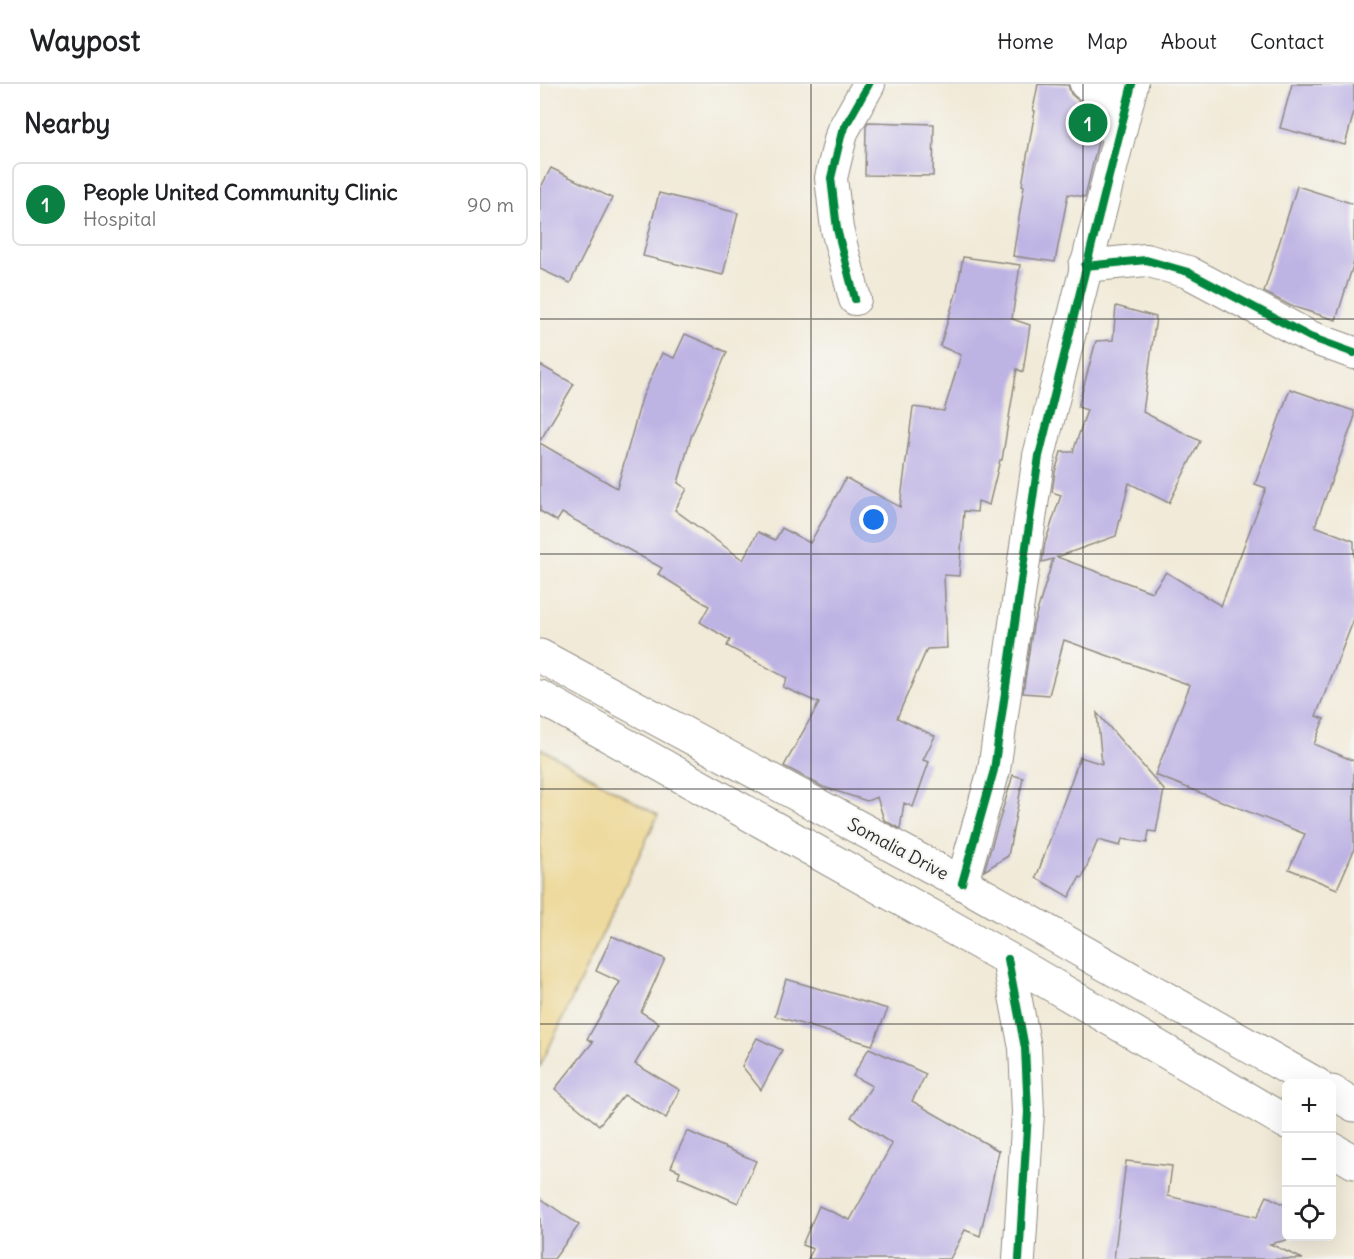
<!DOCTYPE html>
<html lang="en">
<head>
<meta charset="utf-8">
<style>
	body { margin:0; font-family:Delius,sans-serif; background:#f6f6f6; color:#202124 }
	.controls { position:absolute; right:18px; bottom:18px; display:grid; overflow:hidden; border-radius:9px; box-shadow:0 6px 24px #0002 }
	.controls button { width:54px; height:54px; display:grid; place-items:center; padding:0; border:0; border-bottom:2px solid #e0e0e0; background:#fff; color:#202124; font:30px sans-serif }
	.you { position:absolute; left:334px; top:436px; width:21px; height:21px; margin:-15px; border:4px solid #fff; border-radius:50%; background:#1a73e8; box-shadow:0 0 0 9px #1a73e833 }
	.badge { display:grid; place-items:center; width:39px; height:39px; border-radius:50%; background:#0b8043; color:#fff; font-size:20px; font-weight:700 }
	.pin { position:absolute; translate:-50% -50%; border:3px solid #fff; box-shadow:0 2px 6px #0006 }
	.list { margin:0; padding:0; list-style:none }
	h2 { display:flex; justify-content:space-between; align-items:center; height:78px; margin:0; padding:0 24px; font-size:26px }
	h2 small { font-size:20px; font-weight:400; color:#757577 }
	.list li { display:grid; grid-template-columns:39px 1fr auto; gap:18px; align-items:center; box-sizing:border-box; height:84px; margin:0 12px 12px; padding:0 12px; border:2px solid #e0e0e0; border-radius:9px }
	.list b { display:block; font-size:22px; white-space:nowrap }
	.list p { margin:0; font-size:20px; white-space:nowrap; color:#757577 }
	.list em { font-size:20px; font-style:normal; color:#757577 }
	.icon { flex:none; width:33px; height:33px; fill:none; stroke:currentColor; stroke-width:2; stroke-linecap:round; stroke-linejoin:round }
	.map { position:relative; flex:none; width:814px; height:1175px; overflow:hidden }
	header { display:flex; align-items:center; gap:36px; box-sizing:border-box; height:84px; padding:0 30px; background:#fff; border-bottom:2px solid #e0e0e0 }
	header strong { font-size:28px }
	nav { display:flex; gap:33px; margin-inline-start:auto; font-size:21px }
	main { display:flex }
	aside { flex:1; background:#fff }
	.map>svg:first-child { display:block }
</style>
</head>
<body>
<header>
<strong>Waypost</strong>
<nav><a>Home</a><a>Map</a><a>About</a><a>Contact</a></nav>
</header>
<main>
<aside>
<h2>Nearby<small></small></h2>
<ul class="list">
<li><span class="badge">1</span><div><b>People United Community Clinic</b><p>Hospital</p></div><em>90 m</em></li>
</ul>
</aside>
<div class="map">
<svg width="814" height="1175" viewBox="0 0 814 1175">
	<rect width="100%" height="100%" fill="#f6f6f2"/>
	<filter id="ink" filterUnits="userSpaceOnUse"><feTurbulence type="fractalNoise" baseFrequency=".0167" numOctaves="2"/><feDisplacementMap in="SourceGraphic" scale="12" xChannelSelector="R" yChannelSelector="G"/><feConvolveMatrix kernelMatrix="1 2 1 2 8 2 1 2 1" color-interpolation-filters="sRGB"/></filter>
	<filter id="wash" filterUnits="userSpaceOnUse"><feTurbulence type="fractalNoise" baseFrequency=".008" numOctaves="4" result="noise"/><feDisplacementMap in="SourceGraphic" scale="24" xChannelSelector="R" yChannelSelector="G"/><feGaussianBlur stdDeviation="1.35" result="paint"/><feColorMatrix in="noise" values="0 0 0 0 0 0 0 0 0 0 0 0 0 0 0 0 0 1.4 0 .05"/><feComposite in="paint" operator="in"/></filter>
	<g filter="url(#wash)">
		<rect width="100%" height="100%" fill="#f1ead8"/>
		<polygon fill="#eeda9e" stroke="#8c8264" stroke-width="1.5" points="0,664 118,731 0,983"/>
		<g id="blocks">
			<g fill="#beb4e4">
				<polygon points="498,0 528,1 531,10 538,16 565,28 545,113 528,110 515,178 473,172 484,102 482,101 495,27 493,26"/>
				<polygon points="752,0 814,0 814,28 805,61 740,44"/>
				<polygon points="328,38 394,40 393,92 325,91 326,42"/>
				<polygon points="11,84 72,114 30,199 0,185 0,105"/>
				<polygon points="757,102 814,120 814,178 796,236 751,222 724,208"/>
				<polygon points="119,109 198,129 183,191 103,172"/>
				<polygon points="423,173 480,181 472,235 490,241 483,288 477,285 462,376 460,376 449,421 438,417 437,428 424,427 419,492 404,491 407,564 387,565 357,634 395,652 383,676 389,678 373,723 364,719 360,745 344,736 337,713 327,717 283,703 244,682 279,619 243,603 247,594 187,562 190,556 160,538 169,522 118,490 122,484 22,429 17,437 0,427 0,359 77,404 102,314 122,269 134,274 145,250 187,268 151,353 138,399 147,405 135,426 203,476 218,448 235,456 242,444 270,459 306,394 360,423 373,323 404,327 421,271 400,262 417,206"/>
				<polygon points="576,222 616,233 603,328 660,357 629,419 589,399 576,452 517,473 612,508 626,488 681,522 726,404 715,400 750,305 814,327 814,335 775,442 814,457 814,535 776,632 784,635 774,660 814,677 814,766 797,805 749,785 765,750 615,691 650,601 524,556 509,611 483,609 493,541 513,475 502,478 505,459 521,411 512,408 515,388 521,368 533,368 547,326 538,323 556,257 573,256"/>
				<polygon points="0,281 34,300 0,357"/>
				<polygon points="557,629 624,706 616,748 609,747 607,759 582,755 580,762 558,756 542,794 540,793 529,813 496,794 540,673 562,680"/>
				<polygon points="473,691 483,694 468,772 444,787"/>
				<polygon points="72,852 125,875 101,928 119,939 95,980 140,1006 126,1034 84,1011 59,1041 15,1005 53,958 47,955 80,898 56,887"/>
				<polygon points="246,895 348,925 332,961 235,932"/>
				<polygon points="217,954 242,966 221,1006 202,982"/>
				<polygon points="329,964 386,990 372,1017 459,1067 440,1152 425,1146 410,1175 268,1175 273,1165 262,1161 279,1122 310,1136 352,1060 311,1033 332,1002 313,992"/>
				<polygon points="147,1047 216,1077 198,1119 138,1093 140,1087 131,1083"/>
				<polygon points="586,1077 632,1082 628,1112 717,1133 727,1112 747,1122 747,1156 730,1160 763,1175 574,1175"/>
				<polygon points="0,1114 39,1141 14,1175 0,1175"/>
			</g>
		</g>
	</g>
	<g filter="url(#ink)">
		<use href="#blocks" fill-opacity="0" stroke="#8e8a82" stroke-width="1.5"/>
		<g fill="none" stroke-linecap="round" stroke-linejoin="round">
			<defs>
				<g id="minor">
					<polyline points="546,0 587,18"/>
					<polyline points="545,182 606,176 648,188 770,253 814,269"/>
					<polyline points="315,215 297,145 291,94 302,48 329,0"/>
					<polyline points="422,799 454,686 499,372 592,0"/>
					<polyline points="468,875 485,964 488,1028 479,1175"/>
				</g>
				<g id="primary">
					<polyline points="0,572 422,799 776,1000"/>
					<polyline points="0,613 468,875 746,1038"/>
					<polyline points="792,1008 814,1021"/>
					<polyline points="792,1065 814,1078"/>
				</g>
			</defs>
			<use href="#minor" stroke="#8e8a82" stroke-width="34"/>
			<use href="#primary" stroke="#8e8a82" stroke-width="35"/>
			<use href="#minor" stroke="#fff" stroke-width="32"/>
			<use href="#primary" stroke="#fff" stroke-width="33"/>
			<defs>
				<g id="cycleway">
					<polyline points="545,182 606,176 648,188 770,253 814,269"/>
					<polyline points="315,215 297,145 291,94 302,48 329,0"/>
					<polyline points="422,799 454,686 499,372 592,0"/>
					<polyline points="468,875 485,964 488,1028 479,1175"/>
				</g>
			</defs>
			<use href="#cycleway" stroke="#f6f6f2" stroke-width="11"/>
			<use href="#cycleway" stroke="#00873e" stroke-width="8"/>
		</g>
	</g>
	<path fill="none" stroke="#2b2b2b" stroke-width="1.5" stroke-opacity="0.55" d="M271 0V1175M543 0V1175M0 235H814M0 470H814M0 705H814M0 940H814"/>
	<g text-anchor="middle" stroke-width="4.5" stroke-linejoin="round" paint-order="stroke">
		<g font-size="18" fill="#2b2b2b" stroke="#f6f6f2">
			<text transform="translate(358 765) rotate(28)" y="6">Somalia Drive</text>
		</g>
	</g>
</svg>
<div class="controls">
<button>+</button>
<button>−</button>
<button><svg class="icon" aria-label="locate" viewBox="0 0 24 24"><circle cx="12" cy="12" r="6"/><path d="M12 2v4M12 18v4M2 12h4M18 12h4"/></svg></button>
</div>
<div class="you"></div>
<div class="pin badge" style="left:548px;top:39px">1</div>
</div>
</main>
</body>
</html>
